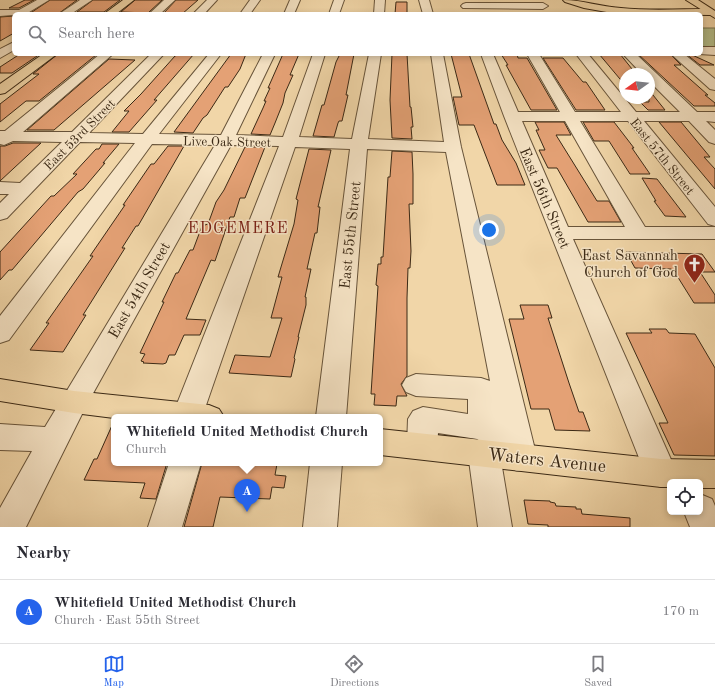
<!DOCTYPE html>
<html lang="en">
<head>
<meta charset="utf-8">
<style>
	body { margin:0; font-family:"Old Standard TT",serif; background:#f2f2f3; color:#2b2b33 }
	.controls { position:absolute; right:12px; bottom:12px; display:grid; overflow:hidden; border-radius:6px; box-shadow:0 2px 6px #0003 }
	.controls button { width:36px; height:36px; display:grid; place-items:center; padding:0; border:0; border-bottom:1px solid #e1e1e2; background:#fff; color:#2b2b33; font:20px sans-serif }
	.compass { position:absolute; left:619px; top:68px; width:36px; height:36px; border-radius:50%; background:#fff; box-shadow:0 2px 6px #0003; rotate:255deg }
	.you { position:absolute; left:489px; top:230px; width:14px; height:14px; margin:-10px; border:3px solid #fff; border-radius:50%; background:#1a73e8; box-shadow:0 0 0 6px #1a73e833 }
	.badge { display:grid; place-items:center; width:26px; height:26px; border-radius:50%; background:#2563eb; color:#fff; font-size:13px; font-weight:700 }
	.pin { position:absolute; translate:-50% -33px; filter:drop-shadow(0 1px 2px #0008) }
	.pin::after { content:''; position:absolute; top:21px; width:14px; height:12px; background:inherit; clip-path:polygon(0 0,100% 0,50% 100%) }
	.popup { position:absolute; left:111px; top:414px; width:272px; height:52px; box-sizing:border-box; display:grid; place-content:center; border-radius:6px; background:#fff; filter:drop-shadow(0 1px 3px #0005); font-size:13px; white-space:nowrap; color:#7c7c81 }
	.popup b { font-size:15px; color:#2b2b33 }
	.popup::after { content:''; position:absolute; left:50%; top:100%; margin-left:-8px; border:8px solid transparent; border-top-color:#fff }
	.list { margin:0; padding:0; list-style:none }
	h2 { display:flex; justify-content:space-between; align-items:center; height:52px; margin:0; padding:0 16px; font-size:17px }
	h2 small { font-size:13px; font-weight:400; color:#7c7c81 }
	.list li { display:grid; grid-template-columns:26px 1fr auto; gap:12px; align-items:center; box-sizing:border-box; height:64px; padding:0 16px; border-top:1px solid #e1e1e2 }
	.list b { display:block; font-size:15px; white-space:nowrap }
	.list p { margin:0; font-size:13px; white-space:nowrap; color:#7c7c81 }
	.list em { font-size:13px; font-style:normal; color:#7c7c81 }
	.icon { flex:none; width:22px; height:22px; fill:none; stroke:currentColor; stroke-width:2; stroke-linecap:round; stroke-linejoin:round }
	.map { position:relative; flex:none; width:715px; height:527px; overflow:hidden }
	.search { position:absolute; background:#fff; box-shadow:0 2px 6px #0003; left:12px; right:12px; top:12px; height:44px; display:flex; align-items:center; gap:10px; box-sizing:border-box; padding:0 14px; border-radius:6px; color:#7c7c81; font-size:15px }
	.sheet { height:116px; background:#fff }
	nav { display:flex; justify-content:space-around; align-items:center; box-sizing:border-box; height:56px; border-top:1px solid #e1e1e2; background:#fff; font-size:11px; color:#7c7c81 }
	nav a { display:grid; justify-items:center; gap:2px }
	nav .on { color:#2563eb }
	.map>svg:first-child { display:block }
</style>
</head>
<body>
<div class="map">
<svg width="715" height="527" viewBox="0 0 715 527">
	<rect width="100%" height="100%" fill="#f1d6a8"/>
	<filter id="stains"><feTurbulence type="fractalNoise" baseFrequency=".005" numOctaves="4"/><feColorMatrix values="0 0 0 0 .2 0 0 0 0 .09 0 0 0 0 .02 0 0 0 .5 -.17"/></filter>
	<radialGradient id="worn" r=".72"><stop offset=".6" stop-color="#630" stop-opacity="0"/><stop offset="1" stop-color="#630" stop-opacity=".3"/></radialGradient>
	<rect fill="#b4bf8b" stroke="#787450" x="701" y="28" width="14" height="21"/>
	<g fill="#e4a175" stroke="#3b2915">
		<polygon points="25,0 34,0 19,8 9,8"/>
		<polygon points="50,0 77,0 58,14 29,14"/>
		<polygon points="93,0 120,0 104,12 77,12"/>
		<polygon points="135,0 162,0 148,13 121,12"/>
		<polygon points="176,0 198,0 182,14 163,14"/>
		<polygon points="396,2 407,2 407,14 395,14"/>
		<polygon points="14,16 14,33 0,41 0,17"/>
		<polygon points="20,54 40,54 12,73 0,73 0,67"/>
		<polygon points="58,54 96,55 39,101 26,101 0,122 0,104 39,74 33,74"/>
		<polygon points="179,54 194,54 154,100 157,100 129,132 112,132 129,111 124,111 141,94 175,56"/>
		<polygon points="231,54 246,54 240,69 228,87 225,87 207,115 203,118 193,133 174,132"/>
		<polygon points="283,54 299,54 290,75 293,75 285,93 283,103 275,123 270,135 251,134 263,108 266,101 264,101 270,88 268,88"/>
		<polygon points="340,54 354,54 346,95 348,95 342,121 339,121 338,123 334,137 313,136 322,105 324,105 336,62"/>
		<polygon points="392,54 407,54 410,107 411,107 413,127 411,127 412,139 392,138 390,100"/>
		<polygon points="451,54 469,54 494,124 496,124 502,140 516,163 525,185 497,185 474,125 459,125 453,97 462,97"/>
		<polygon points="501,54 517,54 518,58 527,58 557,110 531,110 506,65 508,65"/>
		<polygon points="599,54 620,54 636,74 625,74 625,85"/>
		<polygon points="638,54 670,54 681,65 674,65 708,95 705,95 715,103 715,106 694,106"/>
		<polygon points="686,54 690,54 714,65 700,65"/>
		<polygon points="543,58 563,58 583,82 586,82 605,110 576,110"/>
		<polygon points="109,59 135,60 54,130 27,130"/>
		<polygon points="649,90 665,110 648,110 640,102 649,102"/>
		<polygon points="535,122 564,122 571,135 556,135 597,201 609,201 621,222 588,222 557,168 548,168 539,150 545,150 536,130 539,130"/>
		<polygon points="583,122 614,122 634,148 632,148 650,174 630,174 609,141 594,141"/>
		<polygon points="659,122 681,122 710,157 704,157 715,169 715,189"/>
		<polygon points="13,143 41,143 0,181 0,146 5,146"/>
		<polygon points="102,144 119,144 103,163 105,163 83,189 78,192 12,270 9,270 0,280 0,252 51,196 54,196 77,174 73,174 96,149 99,149"/>
		<polygon points="168,146 184,146 138,226 136,226 122,248 125,248 83,315 86,315 63,352 30,350 49,323 46,323 93,256 90,256 125,205 123,205 151,164 154,164"/>
		<polygon points="245,147 265,147 245,198 240,198 234,217 230,217 215,261 211,260 186,319 206,320 200,335 184,335 175,355 169,355 166,363 163,364 143,363 144,362 141,361 145,354 140,353 164,302 162,302 176,273 178,273 190,250 193,250 202,226 208,224 216,202 224,190"/>
		<polygon points="309,149 331,150 318,207 320,207 317,233 315,233 307,269 311,269 305,297 306,297 306,305 298,337 299,337 294,358 295,359 291,377 229,373 235,355 270,357 282,318 271,318 282,277 278,277 294,224 298,200 296,199"/>
		<polygon points="392,151 412,152 413,174 413,204 409,204 411,251 410,268 408,268 407,298 407,376 401,384 407,396 397,396 396,406 374,405 375,394 371,394 378,286 376,285 378,264 381,264 381,257 383,257 388,177 390,177"/>
		<polygon points="642,178 657,179 686,217 665,216 654,201 656,201"/>
		<polygon points="626,252 702,254 715,272 700,272 715,295 715,303 694,303 674,271 671,269 635,268"/>
		<polygon points="520,305 548,305 552,318 548,318 569,383 579,412 583,412 590,431 555,430 549,409 531,409 509,319 524,319"/>
		<polygon points="649,329 666,329 669,333 695,334 715,368 715,456 674,455 659,423 668,423 626,333 652,333"/>
		<polygon points="114,421 114,463 167,463 156,499 140,498 145,483 84,480 94,459 97,459"/>
		<polygon points="202,463 277,464 275,475 286,476 284,488 272,487 270,499 220,497 213,527 184,527"/>
		<polygon points="524,500 550,501 550,502 555,503 556,506 576,507 576,509 581,509 582,514 630,518 630,527 548,527 548,525 528,524"/>
	</g>
	<g fill="none" stroke-linecap="round" stroke-linejoin="round">
		<defs>
			<g id="minor">
				<polygon points="37,0 49,0 26,14 0,16 0,10 19,10"/>
				<polygon points="80,0 92,0 71,14 59,14"/>
				<polygon points="164,0 175,0 160,14 149,14"/>
				<polygon points="207,0 217,0 204,14 193,14"/>
				<polygon points="250,0 260,0 250,14 240,14"/>
				<polygon points="290,0 300,0 294,14 284,14"/>
				<polygon points="334,0 344,0 339,14 329,14"/>
				<polygon points="375,0 385,0 384,14 374,14"/>
				<polygon points="419,0 429,0 433,14 423,14"/>
				<polygon points="466,3 543,3 548,6 543,9 463,8 461,6 463,4"/>
				<polygon points="14,42 14,50 0,58 0,49"/>
				<polygon points="701,47 715,47 715,55 699,54 701,54"/>
				<path d="M100 54H113L23 132H72L151 54H164L89 133 143 134 209 54H221L159 134 221 135 263 54H275L236 135 283 137 313 54H325L299 137 352 139 369 54H381L368 139 444 142 431 54H443L461 147 537 458 532 467C508 476 514 466 500 455L512 527H478L468 453 473 444 480 441 477 439 438 433 437 446 433 455 422 459 411 455 407 446 408 419 413 411 423 407 468 414V399L416 396 406 392 402 385 406 378 416 374 481 378 490 381 446 152 367 149 346 417H316L350 149 295 147 203 414 201 417H175L173 414 279 146 231 145 86 406 26 527H0V508L32 451 0 450V424L45 427 215 145 152 144 9 340 0 343V316L135 143 80 142 7 218 0 220V203L9 194H0V182L20 183 62 142 13 141 4 145 0 144V131H5Z"/>
				<path d="M481 54H493L518 112H560L527 54H539L575 112H621L576 54H588L636 112H680L649 81V74H642L623 54H636L697 112H715V122L706 121 715 130V144L709 142 689 121H644L715 207V226L708 224 628 121H580L645 227H715V239H573L677 473 673 482H670V484L661 487 650 483 645 473 504 116ZM522 121H565L625 227H568Z"/>
				<polygon points="671,54 684,54 715,79 715,90 710,89"/>
				<polygon points="169,463 201,463 182,527 148,527"/>
				<polygon points="310,463 342,463 337,527 303,527"/>
				<polygon points="700,494 712,499 715,506 715,527 690,527 684,512 700,512"/>
			</g>
			<g id="major">
				<polygon points="123,0 134,0 116,14 104,14"/>
				<polygon points="686,0 698,0 715,11 715,18"/>
				<polygon points="43,54 57,54 5,93 0,94 0,84"/>
				<polygon points="0,379 74,391 209,405 219,409 224,417 114,418 74,413 0,401"/>
				<polygon points="380,429 661,459 715,460 715,488 700,488 700,482 670,482 670,487 661,487 380,455"/>
			</g>
			<path id="highway" d="M563 0C583 0 601 7 621 8 650 11 680 9 710 9L715 12 710 15 618 14 584 8 565 2Z"/>
		</defs>
		<use href="#minor" stroke="#68543a" stroke-width="2"/>
		<use href="#major" stroke="#3b2915" stroke-width="2"/>
		<use href="#highway" stroke="#3b2915" stroke-width="2"/>
		<use href="#minor" fill="#f6e4c6" fill-rule="evenodd"/>
		<use href="#major" fill="#f1d6a8" fill-rule="evenodd"/>
		<use href="#highway" fill="#f1d6a8" fill-rule="evenodd"/>
	</g>
	<defs>
		<symbol id="church-pin" viewBox="-11 -11 22 30"><path d="M0 17L-7.5 6A9.5 9.5 0 1 1 7.5 6Z" fill="#8f2418" stroke="#f6e4c6"/><path d="M-1.2-6h2.4v3.5h3.3v2.4h-3.3V6h-2.4V-.1h-3.3v-2.4h3.3Z" fill="#fff"/></symbol>
	</defs>
	<g fill-rule="evenodd">
		<use href="#church-pin" x="682" y="252" width="25" height="34"/>
	</g>
	<g text-anchor="middle" stroke-width="3" stroke-linejoin="round" paint-order="stroke">
		<g font-size="13" fill="#3b2915" stroke="#f6e4c6">
			<text transform="translate(79 134) rotate(-45)" y="5">East 53rd Street</text>
			<text transform="translate(227 141) rotate(1)" y="5">Live Oak Street</text>
			<text transform="translate(663 156) rotate(51)" y="5">East 57th Street</text>
		</g>
		<g font-size="15" fill="#3b2915" stroke="#f6e4c6">
			<text transform="translate(545 198) rotate(67)" y="5">East 56th Street</text>
			<text transform="translate(350 235) rotate(-84)" y="5">East 55th Street</text>
			<text transform="translate(139 290) rotate(-60)" y="5">East 54th Street</text>
		</g>
		<g font-size="15" fill="#3b2915" stroke="#f6e4c6" text-anchor="end">
			<text x="678" y="260">East Savannah<tspan x="678" dy="17">Church of God</tspan></text>
		</g>
		<g font-size="16" letter-spacing="1" fill="#7a1f14" stroke="#f6e4c6">
			<text x="238" y="233">EDGEMERE</text>
		</g>
		<g font-size="18" fill="#3b2915" stroke="#f6e4c6">
			<text transform="translate(547 460) rotate(6)" y="6">Waters Avenue</text>
		</g>
	</g>
	<rect width="100%" height="100%" filter="url(#stains)"/>
	<rect width="100%" height="100%" fill="url(#worn)"/>
</svg>
<div class="controls">
<button><svg class="icon" aria-label="locate" viewBox="0 0 24 24"><circle cx="12" cy="12" r="6"/><path d="M12 2v4M12 18v4M2 12h4M18 12h4"/></svg></button>
</div>
<svg class="compass" viewBox="-18 -18 36 36"><path d="M0-13l5 13h-10z" fill="#e53935"/><path d="M0 13l5-13h-10z" fill="#7c7c81"/></svg>
<div class="you"></div>
<div class="pin badge" style="left:247px;top:512px">A</div>
<div class="popup"><b>Whitefield United Methodist Church</b>Church</div>
<div class="search"><svg class="icon" aria-label="search" viewBox="0 0 24 24"><circle cx="10" cy="10" r="6"/><path d="M15 15l6 6"/></svg>Search here</div>
</div>
<section class="sheet">
<h2>Nearby<small></small></h2>
<ul class="list">
<li><span class="badge">A</span><div><b>Whitefield United Methodist Church</b><p>Church · East 55th Street</p></div><em>170 m</em></li>
</ul>
</section>
<nav>
<a class="on"><svg class="icon" aria-label="map" viewBox="0 0 24 24"><path d="M3 6l6-2 6 2 6-2v14l-6 2-6-2-6 2zM9 4v14M15 6v14"/></svg>Map</a>
<a><svg class="icon" aria-label="directions" viewBox="0 0 24 24"><path d="M12 3l9 9-9 9-9-9zM9 14v-3h6M13 9l2 2-2 2"/></svg>Directions</a>
<a><svg class="icon" aria-label="saved" viewBox="0 0 24 24"><path d="M7 4h10v16l-5-4-5 4z"/></svg>Saved</a>
</nav>
</body>
</html>
